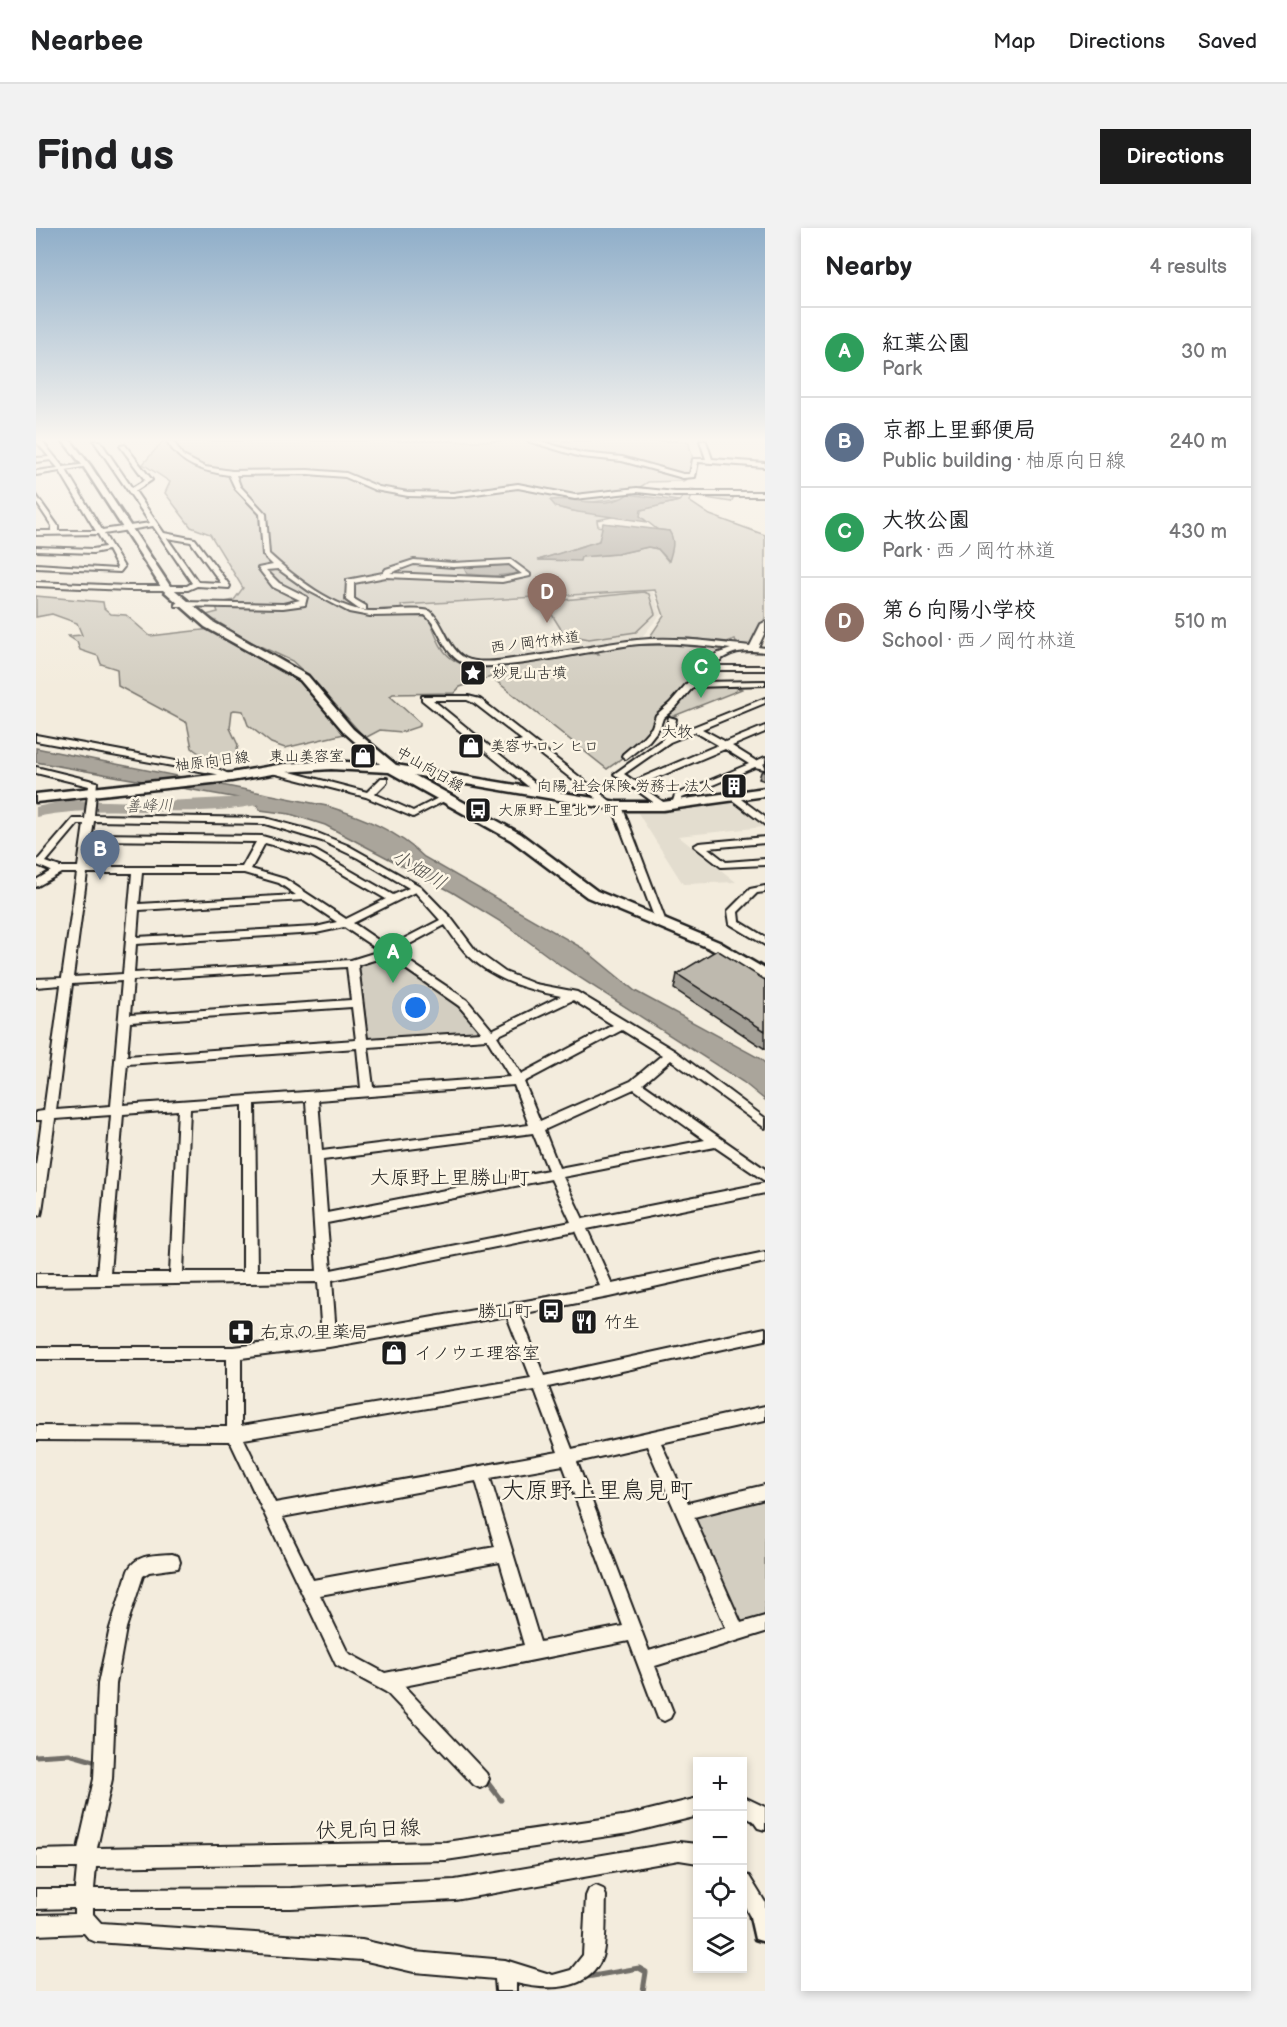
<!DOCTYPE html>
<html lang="en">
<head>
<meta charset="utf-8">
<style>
	body { margin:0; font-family:"Balsamiq Sans","Klee One",sans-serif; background:#f2f2f2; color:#202124 }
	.controls { position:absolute; right:18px; bottom:18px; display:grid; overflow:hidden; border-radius:0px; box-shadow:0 3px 9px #0003 }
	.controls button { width:54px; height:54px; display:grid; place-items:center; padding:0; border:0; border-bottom:2px solid #e0e0e0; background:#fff; color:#202124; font:30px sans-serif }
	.you { position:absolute; left:380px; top:780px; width:21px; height:21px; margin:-15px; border:4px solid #fff; border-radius:50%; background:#1a73e8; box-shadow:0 0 0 9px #1a73e833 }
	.badge { display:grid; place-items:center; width:39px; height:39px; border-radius:50%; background:#1c1c1c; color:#fff; font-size:20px; font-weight:700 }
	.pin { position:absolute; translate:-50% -50px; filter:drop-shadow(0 2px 3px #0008) }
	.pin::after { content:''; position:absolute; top:32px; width:21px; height:18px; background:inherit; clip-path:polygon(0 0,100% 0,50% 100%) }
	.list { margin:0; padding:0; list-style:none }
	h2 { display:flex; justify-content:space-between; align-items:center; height:78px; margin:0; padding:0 24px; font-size:26px }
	h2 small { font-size:20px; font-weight:400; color:#757577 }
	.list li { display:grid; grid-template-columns:39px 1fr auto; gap:18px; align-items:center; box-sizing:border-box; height:90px; padding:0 24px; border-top:2px solid #e0e0e0 }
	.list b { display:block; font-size:22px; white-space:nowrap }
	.list p { margin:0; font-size:20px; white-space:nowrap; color:#757577 }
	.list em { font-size:20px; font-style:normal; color:#757577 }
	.icon { flex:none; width:33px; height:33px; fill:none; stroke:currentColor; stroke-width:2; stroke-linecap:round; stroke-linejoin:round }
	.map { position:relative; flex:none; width:729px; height:1763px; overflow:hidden; border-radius:0px }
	header { display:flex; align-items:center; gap:36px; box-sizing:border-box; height:84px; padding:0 30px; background:#fff; border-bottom:2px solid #e0e0e0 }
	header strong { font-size:28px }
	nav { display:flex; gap:33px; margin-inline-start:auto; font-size:21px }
	.intro { display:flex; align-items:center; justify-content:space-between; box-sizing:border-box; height:144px; padding:0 36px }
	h1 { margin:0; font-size:42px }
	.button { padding:15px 27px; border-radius:0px; background:#1c1c1c; color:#fff; font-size:21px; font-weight:700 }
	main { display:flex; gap:36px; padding:0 36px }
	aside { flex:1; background:#fff; border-radius:0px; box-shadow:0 3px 9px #0003 }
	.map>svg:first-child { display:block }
</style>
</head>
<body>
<header>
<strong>Nearbee</strong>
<nav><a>Map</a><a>Directions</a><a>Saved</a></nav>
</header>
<div class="intro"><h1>Find us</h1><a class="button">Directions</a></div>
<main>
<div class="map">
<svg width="729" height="1763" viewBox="0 0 729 1763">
	<rect width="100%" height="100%" fill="#f3ecdd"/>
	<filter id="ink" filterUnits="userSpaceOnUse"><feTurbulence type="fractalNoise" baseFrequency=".0167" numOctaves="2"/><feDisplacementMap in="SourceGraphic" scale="12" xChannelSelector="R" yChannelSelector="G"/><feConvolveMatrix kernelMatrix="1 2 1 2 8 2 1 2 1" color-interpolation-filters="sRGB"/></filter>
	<g filter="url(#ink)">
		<g fill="#e3ddcf">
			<polygon points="611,362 617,364 625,386 604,411 477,429 440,431 427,428 408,405 402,388 391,382 367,381 366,378 369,376"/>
			<polygon points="696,574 728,599 642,608 700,654 647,656 600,582 637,582"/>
		</g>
		<g fill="#d3cec1" stroke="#78756e" stroke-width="1.5">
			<path d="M127 213H652L657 231 656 235 661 246 647 253 612 254 587 270 557 274 515 273C529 289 558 280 576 289L561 292 562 298 567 299 563 313 503 332 581 326 612 319 622 321 632 333 633 303 622 302 604 288 605 282 643 273 655 261 699 267 695 274 657 268 653 273 674 287 729 307V390L716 417 700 415 699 411 691 414 613 410 628 388 619 362 365 377 366 384 393 390C402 415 409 437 439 438 445 438 447 439 452 435L540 425 563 426 560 422C606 415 649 415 696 420 641 444 621 509 571 541L455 449 424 459 418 465 357 466 354 468 384 495V498L366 504 344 502 329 510 280 455 256 433 211 412 170 387 182 384 179 376 198 372 207 360 174 306 155 299 129 265 134 254 107 236Z"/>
			<polygon points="608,364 613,366 619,386 600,404 553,411 528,406 508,374"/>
			<path d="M0 368 67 374 68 380 75 386 90 387 114 408 175 401C203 420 239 430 264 452 281 467 294 488 308 506L249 520 235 515 212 497 207 483 198 482 196 483 194 500 202 517 200 527C185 537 168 530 156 520L151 495 82 458 81 441 65 436 62 428 44 422 41 414 32 408 46 407 41 395 16 386 0 389Z"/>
			<polygon points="657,459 698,459 706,461 633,490 630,489 653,461"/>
			<polygon points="349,729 418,775 447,804 332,810 323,738"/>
			<polygon points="729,1270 729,1388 707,1394 703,1392 658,1294 660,1288"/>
		</g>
		<g fill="#aaa59b" stroke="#716e68" stroke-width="1.5">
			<path d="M592 266 643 273 605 282 604 288 611 294 542 284 520 279 514 272C536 268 571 283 592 266Z"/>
			<path d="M567 295 633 303C640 313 636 323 633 333L622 321 612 319 581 326 545 329 544 333 502 332 563 313Z"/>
			<polygon points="476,337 483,345 459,348 431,346 428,340"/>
			<path d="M0 520 291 578C326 589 362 603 388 629L548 721 599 763 723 830 729 835V872L707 854 527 739 470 697 416 664 289 597 254 586 224 582 220 575 202 570 0 534Z"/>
		</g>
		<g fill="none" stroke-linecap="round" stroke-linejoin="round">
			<g stroke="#716e68" stroke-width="5">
				<polyline points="0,1528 33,1526 64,1535"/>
				<polyline points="452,1555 465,1572"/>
				<polyline points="551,1749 603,1740 610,1744 607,1763"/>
			</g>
			<path fill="#aaa59b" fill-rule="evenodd" d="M227 565 233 566 236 570 233 574C157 594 76 573 0 589V579L32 572 109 574 212 569Z"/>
			<defs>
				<g id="minor">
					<path d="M0 213H6L27 239 52 236V238L30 242 66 302 114 295 58 213H64L96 260 109 252 84 218 89 217 116 252 99 263 128 305 159 311 194 358 193 360 161 358 152 362H91L0 358V354L91 358H151L156 355 117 298 68 306 88 339 84 344 0 340V336L80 341 81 339 72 322 57 325 0 323V319L57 321 69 319 62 306 0 307V303H15L16 298 0 274V267L22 298V303H60L24 243 0 247V243L22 240 15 232 0 234V230L13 229ZM131 310 155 314 185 355 162 354Z"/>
					<path d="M131 213H137L147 228 169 239 196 243 272 242 310 245 343 259 372 264 417 265 482 256 539 267 601 260 639 264H729V268H639L601 264 539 271 482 260 417 269 372 268 339 262 309 249 272 246 200 247 204 258 230 286 233 326C257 348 300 382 333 383 354 384 373 379 394 383 409 396 411 420 429 430 444 437 468 432 484 430 523 426 562 416 601 412 639 408 677 414 714 418L725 396 729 394V404L722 419 729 420V424C706 422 695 422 677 438H729V442H671L661 454 729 453V457L657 459 640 479 627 490 624 499 613 513 590 531 586 528 587 526 607 509 616 499 620 487 634 475 666 438 680 426 695 421C664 417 633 414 603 416 567 419 452 449 425 434 406 423 404 399 389 387L334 388 313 384 273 363 242 341 230 342 243 355 271 369 269 377 247 380 140 378 139 376 143 374 247 376 264 372 237 359 222 340 237 337 227 327 224 286 199 260 193 247C167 243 145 238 131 213Z"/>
					<polygon points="492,213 503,213 545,225 586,229 647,246 654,246 657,231 670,231 664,213 670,213 676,231 729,235 729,239 662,234 659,249 647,250 586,233 545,229"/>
					<path d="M475 332 494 346V348L466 354 350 349 318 355V371L330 378V382H324L310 372 311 352 347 345 350 341 378 332 417 335ZM378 336 417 339 473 336 486 346 466 350 354 345Z"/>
					<path d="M386 468H432L444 471 578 576 576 578H570L491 516 462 525 512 566 510 568H504L386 472ZM397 472H431L438 475 486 512 457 521Z"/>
					<path d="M729 470V475L666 501 690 514 729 498V504L696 518 720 533 729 529V535L727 536 729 538 728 541 719 539 646 570V576L641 579 636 576 639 567 713 536 689 521 603 557 630 576V580L627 581 578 546 627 511 633 489 640 491 637 507ZM659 504 682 517 598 553 588 546 634 514Z"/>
					<polygon points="0,507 182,541 199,549 195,552 180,546 0,513"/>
					<path d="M0 539 61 554 58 587 229 590 274 602 311 617 384 658 415 690 440 723 469 744 499 756 541 764 639 823 729 890V900L635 832 607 856 729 941V953L679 919 527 949 547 991 729 955V965L551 1001 576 1056 729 1024V1034L573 1069 484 1086 508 1148 729 1100V1112L512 1159 536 1221 729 1178V1192L625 1215 652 1275 729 1257V1271L658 1289 705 1395 729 1388V1404L619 1438 637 1484 634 1490 628 1493 622 1490 593 1413 368 1458 450 1545 453 1551 450 1557 444 1560 438 1557 350 1464 300 1437 194 1213 0 1212V1198L191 1199V1131H0V1119H198L286 1108 282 1054 0 1058V1046H61L75 887 19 891 6 983 5 987 0 988V937L6 892H0V884L8 883 25 757 0 759V751L26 750 41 645H25L0 659V652L15 643 1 637 0 634 37 591H49L53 558 0 545ZM58 593 229 596 286 613 322 630 373 660 357 667 280 623 226 608 56 606ZM42 596H48L42 639H24L10 634ZM55 612 220 614 206 639H52ZM229 615 274 627 350 671 310 691 249 651 215 641ZM51 645H96L87 746 37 749ZM106 645H208L243 655 260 667 103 676ZM379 664 404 692 352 719 317 695ZM268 672 301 694 280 699 101 709 103 682ZM409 697C416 707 423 718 432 727 457 752 492 762 525 768L456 802 431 772 359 724ZM308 699 344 723 315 732 98 745 100 716 280 705ZM351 728 423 778 445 804 331 811 322 737ZM311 739 315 772 94 787 97 752ZM86 753 75 878 20 882 36 756ZM537 772 577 797 485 846 461 808ZM316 779 320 812 91 828 94 794ZM586 802 626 827 595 853 504 893 488 854ZM451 811 474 849 337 859 332 819ZM321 820 325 860 87 877 91 836ZM478 857 493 897 286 923 282 872ZM598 861 669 912 523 940 508 902ZM270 873 281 1043H221L219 876ZM207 877V1044H147L154 881ZM142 882 134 1045H74L87 886ZM497 905 512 942 291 985 287 932ZM515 951 535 994 295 1042 291 995ZM539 1003 564 1058 512 1069 300 1106 296 1052ZM471 1088 495 1150 205 1198V1130L293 1119ZM499 1162 522 1224 239 1275 208 1211ZM611 1218 690 1400 613 1423 541 1234ZM527 1237 587 1398 504 1414 454 1250ZM440 1253 459 1319 277 1352 246 1289ZM464 1334 488 1417 349 1445 312 1425 284 1367Z"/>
					<polygon points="235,539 331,564 345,550 351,550 351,554 339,566 377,583 408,567 411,566 416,569 377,589 330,569 232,544 232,540"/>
					<polygon points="698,566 729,589 729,597 695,571 693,569"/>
					<polygon points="581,575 586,578 630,694 629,696 625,697 620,694 576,578"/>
					<polygon points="729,609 729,615 672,620 690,634 729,631 729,637 685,639 658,618 663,615"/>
					<polygon points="729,658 729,664 721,665 702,684 703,693 729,709 729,717 694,696 692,683 714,661"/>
					<path d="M136 1326 142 1328 144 1334 142 1340 113 1344 107 1348 90 1400 80 1456 76 1551 61 1620 410 1614 593 1587 662 1570V1588L593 1605 410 1632 60 1639 58 1661 255 1660 419 1652 643 1614 662 1616V1635L643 1632 419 1672 255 1680H57V1686L65 1695 326 1712 378 1724 469 1732 517 1747 535 1742 547 1727 550 1668 553 1661 560 1658 567 1661 570 1668C569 1686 571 1713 566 1729 554 1763 513 1763 480 1755V1763H460L459 1751 378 1744 326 1732 60 1714 53 1711 48 1705 0 1707V1687L38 1686V1680L0 1681V1661H39L41 1640H0V1622L42 1621 58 1551 62 1456 74 1400 92 1343C99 1326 120 1327 136 1326Z"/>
					<polygon points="706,1568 729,1579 729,1602 722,1600 717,1593 706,1587"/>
					<path d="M706 1646 713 1648 729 1674V1698L727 1699C706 1690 706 1665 706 1646Z"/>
				</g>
				<g id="major">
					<polygon points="27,213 35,213 54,237 134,358 177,394 272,448 317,501 360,537 581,574 627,574 729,560 729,568 627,582 581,582 378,547 485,606 561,663 683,714 729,741 729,752 673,720 551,669 475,612 353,544 295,541 248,544 195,553 0,574 0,566 195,545 248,536 295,533 344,536 309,505 264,452 169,399 127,362 47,238"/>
					<polygon points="727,1676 729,1676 729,1714 719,1711 714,1689 718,1680"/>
				</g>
			</defs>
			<use href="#minor" stroke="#1c1c1c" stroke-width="4"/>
			<use href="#major" stroke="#1c1c1c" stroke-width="5"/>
			<use href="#minor" fill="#fcf5e5" fill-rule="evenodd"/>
			<use href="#major" fill="#fcf5e5" fill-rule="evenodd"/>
		</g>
		<g fill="#a39f96" stroke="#1c1c1c" stroke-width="1.5">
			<polygon points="729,542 729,553 723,551 725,544"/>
			<polygon points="641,746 729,752 729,821 638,761"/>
		</g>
		<polygon fill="#beb9ae" stroke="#1c1c1c" stroke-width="1.5" points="681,722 729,752 729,803 641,746"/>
	</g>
	<linearGradient id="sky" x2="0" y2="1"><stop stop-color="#8faec9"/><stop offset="0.46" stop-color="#faf6f0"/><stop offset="1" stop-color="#faf6f0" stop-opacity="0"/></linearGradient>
	<rect width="729" height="460" fill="url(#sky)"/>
	<defs>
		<symbol id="sight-square" viewBox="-11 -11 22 22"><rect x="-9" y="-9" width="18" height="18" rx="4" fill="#1c1c1c" stroke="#fcf5e5"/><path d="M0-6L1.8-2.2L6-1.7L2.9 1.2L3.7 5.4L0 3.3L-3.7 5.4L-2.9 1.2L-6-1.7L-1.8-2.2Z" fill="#fff"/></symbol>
		<symbol id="shop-square" viewBox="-11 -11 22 22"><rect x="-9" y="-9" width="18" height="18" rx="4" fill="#1c1c1c" stroke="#fcf5e5"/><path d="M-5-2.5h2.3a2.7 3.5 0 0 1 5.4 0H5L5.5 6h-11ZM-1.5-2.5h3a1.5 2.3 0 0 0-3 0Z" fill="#fff"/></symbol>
		<symbol id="building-square" viewBox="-11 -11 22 22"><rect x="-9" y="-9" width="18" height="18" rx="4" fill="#1c1c1c" stroke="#fcf5e5"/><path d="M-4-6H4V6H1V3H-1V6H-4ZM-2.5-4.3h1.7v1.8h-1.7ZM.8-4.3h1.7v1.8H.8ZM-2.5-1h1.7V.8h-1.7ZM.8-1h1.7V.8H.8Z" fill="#fff"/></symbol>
		<symbol id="bus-square" viewBox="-11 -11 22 22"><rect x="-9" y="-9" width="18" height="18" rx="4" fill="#1c1c1c" stroke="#fcf5e5"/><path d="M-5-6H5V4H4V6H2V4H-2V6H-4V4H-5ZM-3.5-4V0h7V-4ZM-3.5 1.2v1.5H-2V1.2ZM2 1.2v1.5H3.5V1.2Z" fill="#fff"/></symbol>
		<symbol id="restaurant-square" viewBox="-11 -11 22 22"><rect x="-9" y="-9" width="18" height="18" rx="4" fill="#1c1c1c" stroke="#fcf5e5"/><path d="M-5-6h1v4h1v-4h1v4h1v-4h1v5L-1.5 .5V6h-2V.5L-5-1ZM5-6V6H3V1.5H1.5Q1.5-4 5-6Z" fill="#fff"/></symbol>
		<symbol id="pharmacy-square" viewBox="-11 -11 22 22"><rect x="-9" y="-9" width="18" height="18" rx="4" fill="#1c1c1c" stroke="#fcf5e5"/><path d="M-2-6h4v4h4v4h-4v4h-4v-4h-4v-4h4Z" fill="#fff"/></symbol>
	</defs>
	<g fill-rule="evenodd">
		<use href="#sight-square" x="422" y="430" width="30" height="30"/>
		<use href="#shop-square" x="420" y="503" width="30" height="30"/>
		<use href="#shop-square" x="312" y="513" width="30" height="30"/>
		<use href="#building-square" x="683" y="543" width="30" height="30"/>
		<use href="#bus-square" x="427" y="567" width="30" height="30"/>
		<use href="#bus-square" x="500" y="1068" width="30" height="30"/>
		<use href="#restaurant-square" x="533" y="1079" width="30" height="30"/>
		<use href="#pharmacy-square" x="190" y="1089" width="30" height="30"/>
		<use href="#shop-square" x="343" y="1110" width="30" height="30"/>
	</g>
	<g text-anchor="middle" stroke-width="5" stroke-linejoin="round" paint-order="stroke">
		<g font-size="15" fill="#1c1c1c" stroke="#fcf5e5">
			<text transform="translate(499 414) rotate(-7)" y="5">西ノ岡竹林道</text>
			<text transform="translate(176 533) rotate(-7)" y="5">柚原向日線</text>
			<text transform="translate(394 541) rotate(30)" y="5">中山向日線</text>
		</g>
		<g font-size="15" fill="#1c1c1c" stroke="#fcf5e5" text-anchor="start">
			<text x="456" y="450">妙見山古墳</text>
			<text x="454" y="523">美容サロン ヒロ</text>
			<text x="308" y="533" text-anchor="end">東山美容室</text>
			<text x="678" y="563" text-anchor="end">向陽 社会保険 労務士 法人</text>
			<text x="462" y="587">大原野上里北ノ町</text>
		</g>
		<g font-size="16" fill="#1c1c1c" stroke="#fcf5e5">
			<text x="641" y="509">大牧</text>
		</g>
		<g font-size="16" font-style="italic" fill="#55534f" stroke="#fcf5e5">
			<text transform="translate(113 577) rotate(-2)" y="6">善峰川</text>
		</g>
		<g font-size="18" fill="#1c1c1c" stroke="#fcf5e5" text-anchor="start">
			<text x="496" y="1089" text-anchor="end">勝山町</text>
			<text x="568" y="1100">竹生</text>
			<text x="224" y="1110">右京の里薬局</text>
			<text x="378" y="1131">イノウエ理容室</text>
		</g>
		<g font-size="20" font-style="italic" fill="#55534f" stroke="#fcf5e5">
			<text transform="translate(383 641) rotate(31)" y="7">小畑川</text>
		</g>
		<g font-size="20" fill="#1c1c1c" stroke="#fcf5e5">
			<text x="414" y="956">大原野上里勝山町</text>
		</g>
		<g font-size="21" fill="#1c1c1c" stroke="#fcf5e5">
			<text transform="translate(332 1601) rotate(-2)" y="7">伏見向日線</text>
		</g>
		<g font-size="24" fill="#1c1c1c" stroke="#fcf5e5">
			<text x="561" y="1270">大原野上里鳥見町</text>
		</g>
	</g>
</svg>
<div class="controls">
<button>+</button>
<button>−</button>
<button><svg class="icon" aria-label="locate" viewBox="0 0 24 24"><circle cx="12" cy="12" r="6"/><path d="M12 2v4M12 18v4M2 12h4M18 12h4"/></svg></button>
<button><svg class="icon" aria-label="layers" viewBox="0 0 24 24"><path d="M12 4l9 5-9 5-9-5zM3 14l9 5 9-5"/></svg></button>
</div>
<div class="you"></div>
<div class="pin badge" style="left:357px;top:755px;background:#2e9e5b">A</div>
<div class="pin badge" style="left:64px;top:652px;background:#5c6f8a">B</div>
<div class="pin badge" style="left:665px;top:470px;background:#2e9e5b">C</div>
<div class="pin badge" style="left:511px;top:395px;background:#8d6e63">D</div>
</div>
<aside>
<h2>Nearby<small>4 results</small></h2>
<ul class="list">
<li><span class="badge" style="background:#2e9e5b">A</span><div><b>紅葉公園</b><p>Park</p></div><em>30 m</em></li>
<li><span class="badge" style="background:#5c6f8a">B</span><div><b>京都上里郵便局</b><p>Public building · 柚原向日線</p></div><em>240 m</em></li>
<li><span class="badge" style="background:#2e9e5b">C</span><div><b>大牧公園</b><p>Park · 西ノ岡竹林道</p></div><em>430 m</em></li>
<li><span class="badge" style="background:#8d6e63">D</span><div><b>第６向陽小学校</b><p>School · 西ノ岡竹林道</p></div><em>510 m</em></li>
</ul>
</aside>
</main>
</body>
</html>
